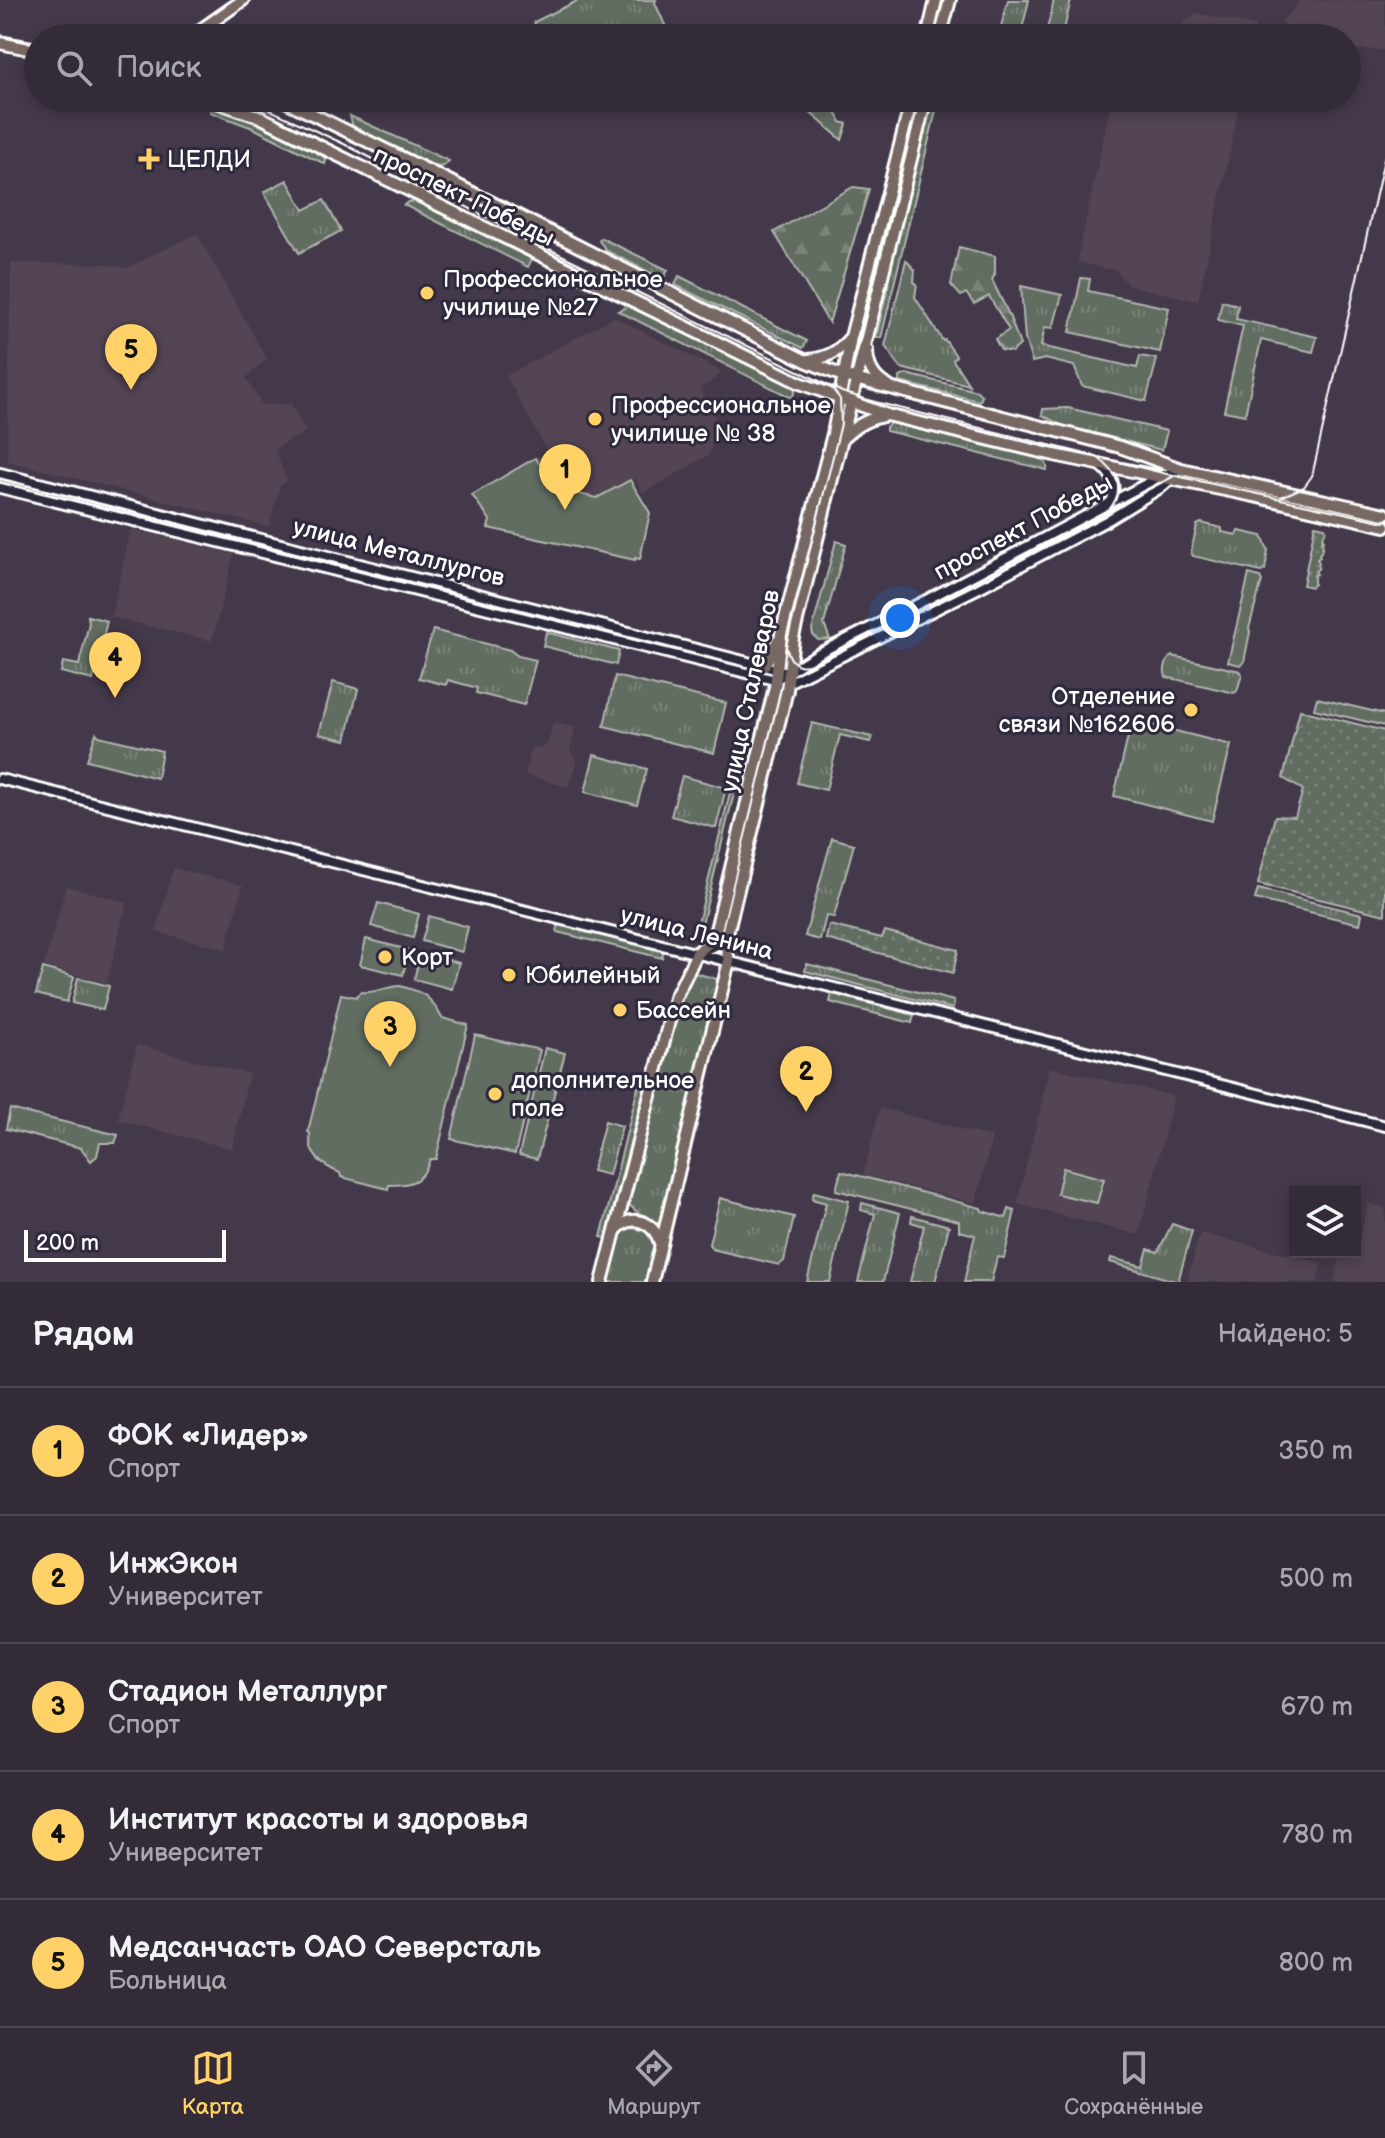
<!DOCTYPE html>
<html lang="ru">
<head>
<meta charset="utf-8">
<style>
	body { margin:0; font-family:"Balsamiq Sans",sans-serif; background:#3e3743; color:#f1f3f6 }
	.controls { position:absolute; right:24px; bottom:24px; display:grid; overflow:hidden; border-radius:0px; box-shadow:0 4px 12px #0003 }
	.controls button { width:72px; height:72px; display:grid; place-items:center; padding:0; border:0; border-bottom:2px solid #4e4753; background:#332b38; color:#f1f3f6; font:40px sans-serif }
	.scale { position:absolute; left:24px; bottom:20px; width:202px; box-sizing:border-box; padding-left:8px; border:4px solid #fff; border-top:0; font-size:22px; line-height:28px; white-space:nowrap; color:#fff; -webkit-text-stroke:6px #2f2a3d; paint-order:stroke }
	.you { position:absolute; left:900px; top:618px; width:28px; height:28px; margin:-20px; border:6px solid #fff; border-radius:50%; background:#1a73e8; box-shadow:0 0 0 12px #1a73e833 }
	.badge { display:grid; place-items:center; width:52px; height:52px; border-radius:50%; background:#ffd166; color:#111; font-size:26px; font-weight:700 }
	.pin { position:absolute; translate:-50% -66px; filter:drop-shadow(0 2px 4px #0008) }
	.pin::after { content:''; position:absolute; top:42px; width:28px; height:24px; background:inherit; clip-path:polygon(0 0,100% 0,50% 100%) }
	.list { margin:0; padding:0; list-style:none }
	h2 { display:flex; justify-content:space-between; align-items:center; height:104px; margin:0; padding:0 32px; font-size:34px }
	h2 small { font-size:26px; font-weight:400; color:#a9a7ae }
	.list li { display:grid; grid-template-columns:52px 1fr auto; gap:24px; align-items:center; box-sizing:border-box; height:128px; padding:0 32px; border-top:2px solid #4e4753 }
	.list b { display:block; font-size:30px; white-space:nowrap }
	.list p { margin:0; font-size:26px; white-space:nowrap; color:#a9a7ae }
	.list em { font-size:26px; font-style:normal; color:#a9a7ae }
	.icon { flex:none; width:44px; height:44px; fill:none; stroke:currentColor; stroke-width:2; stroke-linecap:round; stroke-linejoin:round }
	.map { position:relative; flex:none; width:1385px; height:1282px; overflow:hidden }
	.search { position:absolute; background:#332b38; box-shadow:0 4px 12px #0003; left:24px; right:24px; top:24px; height:88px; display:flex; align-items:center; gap:20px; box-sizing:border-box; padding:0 28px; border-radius:44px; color:#a9a7ae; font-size:30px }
	.sheet { height:744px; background:#332b38 }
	nav { display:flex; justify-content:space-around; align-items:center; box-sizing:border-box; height:112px; border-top:2px solid #4e4753; background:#332b38; font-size:22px; color:#a9a7ae }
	nav a { display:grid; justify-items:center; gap:4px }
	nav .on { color:#ffd166 }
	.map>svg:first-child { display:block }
</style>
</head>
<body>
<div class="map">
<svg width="1385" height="1282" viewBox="0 0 1385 1282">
	<defs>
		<pattern id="grass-tufts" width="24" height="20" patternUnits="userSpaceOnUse" patternTransform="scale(2)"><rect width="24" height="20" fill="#626d62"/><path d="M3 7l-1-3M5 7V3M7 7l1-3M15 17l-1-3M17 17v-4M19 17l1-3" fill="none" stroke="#7a837a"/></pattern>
		<pattern id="forest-firs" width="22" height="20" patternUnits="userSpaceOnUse" patternTransform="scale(2)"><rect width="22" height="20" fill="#626d62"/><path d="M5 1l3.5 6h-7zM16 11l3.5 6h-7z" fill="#7a837a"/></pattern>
		<pattern id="park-dots" width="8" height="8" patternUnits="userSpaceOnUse" patternTransform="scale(2)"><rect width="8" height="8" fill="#626d62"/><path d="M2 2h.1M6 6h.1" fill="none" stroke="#7a837a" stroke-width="1.8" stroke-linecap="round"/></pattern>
	</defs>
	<rect width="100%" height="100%" fill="#44394a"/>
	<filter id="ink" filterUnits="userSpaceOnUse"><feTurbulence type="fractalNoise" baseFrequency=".0125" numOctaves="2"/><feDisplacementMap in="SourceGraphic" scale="16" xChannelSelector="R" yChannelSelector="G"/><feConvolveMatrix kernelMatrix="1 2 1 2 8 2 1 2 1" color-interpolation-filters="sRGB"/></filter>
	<g filter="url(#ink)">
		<g fill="#534453">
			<polygon points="1300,0 1385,0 1385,50 1347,49 1347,38 1295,38 1282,22"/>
			<polygon points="1196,13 1256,26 1253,38 1165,38"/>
			<polygon points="1112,98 1241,98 1198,301 1127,285 1117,271 1077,262"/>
			<polygon points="197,234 267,359 246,377 262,405 291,404 306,431 275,449 287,481 280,486 269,527 7,461 11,263 107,264 126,268"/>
			<polygon points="614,317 721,371 717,378 700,388 718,423 709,455 643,493 635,478 597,498 561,490 535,458 547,451 506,376"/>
			<polygon points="131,529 234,554 212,641 111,617"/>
			<polygon points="553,723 575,727 570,750 577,761 568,787 525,775 531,747 540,748 547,745"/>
			<polygon points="173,868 243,885 226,949 156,932"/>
			<polygon points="66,886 127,902 107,983 44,966"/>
			<polygon points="137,1045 249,1074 232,1149 118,1120"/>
			<polygon points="1050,1067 1174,1096 1139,1235 1017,1204"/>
			<polygon points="880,1108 992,1137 976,1203 863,1175"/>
			<polygon points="1368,1204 1385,1208 1385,1282 1334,1282 1341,1252 1355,1252 1355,1244 1358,1244"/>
			<polygon points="1200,1233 1322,1263 1317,1282 1187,1282"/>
		</g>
		<g fill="url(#grass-tufts)" stroke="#b0b6b0" stroke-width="2">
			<polygon points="579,0 656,0 655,3 666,27 646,38 636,38 634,35 629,38 541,38 534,22"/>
			<polygon points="1008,0 1029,0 1020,38 998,38"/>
			<polygon points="1054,0 1071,0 1062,38 1045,38"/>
			<polygon points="793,98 831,98 831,102 841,122 847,124 842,140"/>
			<polygon points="915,98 921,98 862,335 856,333"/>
			<polygon points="931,98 939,98 881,338 876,337 888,287 889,271"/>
			<polygon points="212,107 256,122 322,155 326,161 325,164 253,128 210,112"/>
			<polygon points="350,116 449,161 444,166 437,167 353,127"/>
			<polygon points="287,180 304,210 324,200 341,231 299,253 264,192"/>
			<polygon points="415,201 532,259 528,267 404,205 408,202"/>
			<polygon points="601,238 668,270 663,279 607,251 599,241"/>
			<polygon points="906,260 915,270 914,282 917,284 915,297 943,341 945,340 956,356 953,360 969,385 901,368 885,346"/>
			<polygon points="679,276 807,341 803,348 675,285"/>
			<polygon points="1081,278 1090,279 1088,291 1169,308 1160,352 1070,332"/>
			<polygon points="1021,286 1062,295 1053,328 1045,327 1041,346 1137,368 1140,356 1157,359 1146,401 1082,386 1074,366 1045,359 1032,362 1025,339"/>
			<polygon points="1222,301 1238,305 1236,319 1317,337 1313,352 1261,340 1245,415 1224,411 1243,326 1218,320"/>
			<polygon points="628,306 796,388 792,398 618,311"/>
			<polygon points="906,374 977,391 982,396 981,399 979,401 900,382 900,377"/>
			<polygon points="1068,408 1167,431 1162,450 1063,426 1042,415 1043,409"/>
			<path d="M891 423 1038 458C1044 460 1048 462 1047 470L886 431V427Z"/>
			<polygon points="0,478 388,574 387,580 0,484"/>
			<polygon points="1201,523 1222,528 1222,532 1237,535 1239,531 1262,536 1268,550 1265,570 1261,572 1193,556 1191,552 1197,525"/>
			<polygon points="836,541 846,544 824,624 830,639 818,640 813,635 812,630"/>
			<polygon points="1249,574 1260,577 1262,581 1249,628 1250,632 1244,662 1240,665 1228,662"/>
			<polygon points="396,576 721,658 723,663 394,582"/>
			<polygon points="88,616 107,621 93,680 61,672 63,662 79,665 89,623"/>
			<polygon points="433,630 510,650 518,656 536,660 524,705 476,693 477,688 448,680 446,685 419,678"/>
			<polygon points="546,632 619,651 616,665 543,646"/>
			<path d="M1172 656 1240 671 1242 674 1237 691 1234 693 1166 677C1163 670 1166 660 1172 656Z"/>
			<polygon points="615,676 726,703 714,753 604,726"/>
			<polygon points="333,682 358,689 346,740 319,734"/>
			<polygon points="1317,698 1385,714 1385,726 1314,709"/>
			<polygon points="1132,720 1231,745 1212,821 1114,796"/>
			<polygon points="812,723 872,737 870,742 840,735 826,790 797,783"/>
			<polygon points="96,733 99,736 162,751 157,778 87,760"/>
			<polygon points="594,755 647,769 637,805 585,792"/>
			<polygon points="682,776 726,788 716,828 671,816"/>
			<polygon points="832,838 854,844 834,917 826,916 820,940 805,936"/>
			<polygon points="1258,889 1362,914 1360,924 1255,899"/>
			<polygon points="559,922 664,949 662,958 557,932"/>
			<polygon points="807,964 954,1001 953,1009 805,971"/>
			<polygon points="43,968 74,977 67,1002 36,994"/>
			<path d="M695 973 717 979 716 995 658 1225C648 1218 634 1213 628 1202L678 998Z"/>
			<polygon points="78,978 109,986 103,1010 72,1003"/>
			<polygon points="832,994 914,1015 912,1023 830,1002"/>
			<polygon points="641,1075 644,1075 646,1080 606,1238 601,1237"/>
			<polygon points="10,1109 118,1135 115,1143 100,1143 97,1156 91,1161 81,1148 6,1129"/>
			<polygon points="605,1121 622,1126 609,1175 592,1171"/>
			<polygon points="841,1171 981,1208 982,1211 1006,1218 1009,1209 1015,1211 1004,1258 997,1257 991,1282 964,1282 975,1235 959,1231 959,1221 836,1190"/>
			<polygon points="814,1192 849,1201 830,1282 807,1282 826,1203 812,1199"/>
			<polygon points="720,1198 794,1217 784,1261 779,1265 712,1249 709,1244"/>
			<polygon points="862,1203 900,1213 883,1282 858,1282 875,1214 861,1210"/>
			<polygon points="912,1216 949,1226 935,1282 910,1282 924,1226 911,1222"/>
			<polygon points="1172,1224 1192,1231 1178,1282 1110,1262 1111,1258 1143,1266 1148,1249 1158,1252"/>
			<path d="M627 1228C667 1229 654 1255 648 1282H607L619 1232Z"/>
		</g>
		<g fill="url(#forest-firs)" stroke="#b0b6b0" stroke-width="2">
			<polygon points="853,187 869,189 829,323 774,232"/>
			<polygon points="959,247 995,256 995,274 992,280 1009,315 1020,345 1012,352 1001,350 995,339 1009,330 989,296 974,304 966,293 961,296 951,285"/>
			<polygon points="734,776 738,777 700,932 696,931"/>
		</g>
		<g fill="url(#park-dots)" stroke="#b0b6b0" stroke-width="2">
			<polygon points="1315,525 1325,527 1326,530 1322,538 1324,540 1321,542 1323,545 1321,552 1319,554 1320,557 1317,559 1319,562 1318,569 1315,571 1317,574 1314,575 1314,584 1311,587 1303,585"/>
			<polygon points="1300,710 1385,731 1385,915 1258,884 1275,816 1295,817 1303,790 1283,778"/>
			<polygon points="829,925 882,938 885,931 958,950 953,973 826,939"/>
		</g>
		<g fill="#626d62" stroke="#b0b6b0" stroke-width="2">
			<polygon points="535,458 561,490 597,498 630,480 650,513 640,559 635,558 635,560 488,528 490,520 472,495"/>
			<polygon points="378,903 419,914 413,938 371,926"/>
			<polygon points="429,916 468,927 462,952 422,941"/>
			<polygon points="366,939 409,950 403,975 360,965"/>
			<polygon points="421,952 459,963 452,989 414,979"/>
			<path d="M400 986C424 992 430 996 442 1018L468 1025 436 1159H430C423 1182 412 1185 389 1185L388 1189 341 1177 340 1173C321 1165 308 1155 310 1133L308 1132 341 994 356 997 360 992C373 994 385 987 400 986Z"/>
			<polygon points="475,1035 540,1050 515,1154 451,1139"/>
			<polygon points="545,1048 565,1053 537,1159 519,1155"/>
			<polygon points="1063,1168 1104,1179 1097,1203 1057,1194"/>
		</g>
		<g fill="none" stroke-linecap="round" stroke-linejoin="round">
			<defs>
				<g id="minor">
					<path d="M1101 466C1113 475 1116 486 1112 500L1109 503"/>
					<polyline points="0,473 783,671"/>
					<polyline points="0,488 775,680 819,653 928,599 1161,476 1181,469"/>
					<polyline points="788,683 977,589 1108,520 1162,487 1171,479"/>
					<polyline points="0,779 1385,1126"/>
					<polyline points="702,951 725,942"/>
				</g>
				<g id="major">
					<polyline points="189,38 243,0"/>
					<polyline points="927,38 936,0"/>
					<polyline points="940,38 950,0"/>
					<polyline points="0,43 38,51"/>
					<polyline points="204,98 260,117 800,383 887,415 1054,455 1254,496 1385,526"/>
					<polyline points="279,98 439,176 806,361 843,376 1120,447 1181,469 1385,514"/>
					<path d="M867 350C867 366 874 379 888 386"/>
					<path d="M809 360C827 358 838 352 850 338"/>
					<path d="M845 436C858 424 870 418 887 415"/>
					<polyline points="764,666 778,640"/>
					<path d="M616 1230C632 1212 654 1222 660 1243"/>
					<polyline points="602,1282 675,998 697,953 714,938 775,687 781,634 833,434 851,337 912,98"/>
					<polyline points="652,1282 729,961 725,942 787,690 793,637 926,98"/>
				</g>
			</defs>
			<use href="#minor" stroke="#fff" stroke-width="14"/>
			<use href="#major" stroke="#fff" stroke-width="16"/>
			<use href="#minor" stroke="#2f2a3d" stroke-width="8"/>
			<use href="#major" stroke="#776864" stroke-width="10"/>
			<g stroke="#fff" stroke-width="2">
				<polyline points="0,35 38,42"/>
				<polyline points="244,98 342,143 543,246 842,392 875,402 1167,474 1385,522"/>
				<path d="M830 386 840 399 841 424 786 646C791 669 804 669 823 660L984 579 1108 511C1127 489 1117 472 1097 457"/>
				<polyline points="1281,497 1304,487 1312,476 1385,155"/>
				<polyline points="1109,510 1176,475"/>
			</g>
		</g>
	</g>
	<g fill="#ffd166" stroke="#2f2a3d" stroke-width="3">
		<path d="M145 147h8v8h8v8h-8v8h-8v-8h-8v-8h8z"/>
		<circle cx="427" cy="293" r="8"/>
		<circle cx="595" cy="419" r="8"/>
		<circle cx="1191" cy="710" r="8"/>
		<circle cx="385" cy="957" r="8"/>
		<circle cx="509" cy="975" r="8"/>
		<circle cx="620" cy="1010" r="8"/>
		<circle cx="495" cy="1094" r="8"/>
	</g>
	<g text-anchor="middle" stroke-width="6" stroke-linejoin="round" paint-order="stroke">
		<g font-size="24" fill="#fff" stroke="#2f2a3d" text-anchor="start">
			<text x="167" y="167">ЦЕЛДИ</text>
			<text x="443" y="287">Профессиональное<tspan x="443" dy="28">училище №27</tspan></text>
			<text x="611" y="413">Профессиональное<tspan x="611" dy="28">училище № 38</tspan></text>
			<text x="1175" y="704" text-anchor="end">Отделение<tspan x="1175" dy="28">связи №162606</tspan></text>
			<text x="401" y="965">Корт</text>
			<text x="525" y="983">Юбилейный</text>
			<text x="636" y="1018">Бассейн</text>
			<text x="511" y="1088">дополнительное<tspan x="511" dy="28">поле</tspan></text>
		</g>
		<g font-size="24" fill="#fff" stroke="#2f2a3d">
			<text transform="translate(464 196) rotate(26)" y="8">проспект Победы</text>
			<text transform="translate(1023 527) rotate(-28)" y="8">проспект Победы</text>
			<text transform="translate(399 552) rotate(14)" y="8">улица Металлургов</text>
			<text transform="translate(750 691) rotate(-78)" y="8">улица Сталеваров</text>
			<text transform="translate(697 933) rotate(14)" y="8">улица Ленина</text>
		</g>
	</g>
</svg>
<div class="controls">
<button><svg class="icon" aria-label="layers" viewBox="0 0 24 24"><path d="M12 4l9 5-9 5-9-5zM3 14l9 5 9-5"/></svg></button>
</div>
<div class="scale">200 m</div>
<div class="you"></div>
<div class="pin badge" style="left:565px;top:510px">1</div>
<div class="pin badge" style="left:806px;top:1112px">2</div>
<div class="pin badge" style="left:390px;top:1067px">3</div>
<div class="pin badge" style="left:115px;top:698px">4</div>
<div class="pin badge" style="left:131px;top:390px">5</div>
<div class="search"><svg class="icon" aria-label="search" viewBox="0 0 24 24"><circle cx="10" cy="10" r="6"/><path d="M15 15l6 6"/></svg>Поиск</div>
</div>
<section class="sheet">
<h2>Рядом<small>Найдено: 5</small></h2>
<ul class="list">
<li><span class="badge">1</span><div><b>ФОК «Лидер»</b><p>Спорт</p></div><em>350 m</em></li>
<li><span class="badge">2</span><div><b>ИнжЭкон</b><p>Университет</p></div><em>500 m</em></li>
<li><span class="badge">3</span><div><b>Стадион Металлург</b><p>Спорт</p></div><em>670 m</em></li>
<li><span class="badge">4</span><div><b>Институт красоты и здоровья</b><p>Университет</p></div><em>780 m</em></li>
<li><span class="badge">5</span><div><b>Медсанчасть ОАО Северсталь</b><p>Больница</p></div><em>800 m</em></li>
</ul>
</section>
<nav>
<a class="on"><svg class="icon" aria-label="map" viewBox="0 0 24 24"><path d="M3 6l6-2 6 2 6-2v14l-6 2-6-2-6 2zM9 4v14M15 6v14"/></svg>Карта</a>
<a><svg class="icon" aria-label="directions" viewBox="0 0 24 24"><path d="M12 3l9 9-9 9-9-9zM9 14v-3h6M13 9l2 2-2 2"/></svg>Маршрут</a>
<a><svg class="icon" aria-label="saved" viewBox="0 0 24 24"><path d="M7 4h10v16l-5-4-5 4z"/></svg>Сохранённые</a>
</nav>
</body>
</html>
